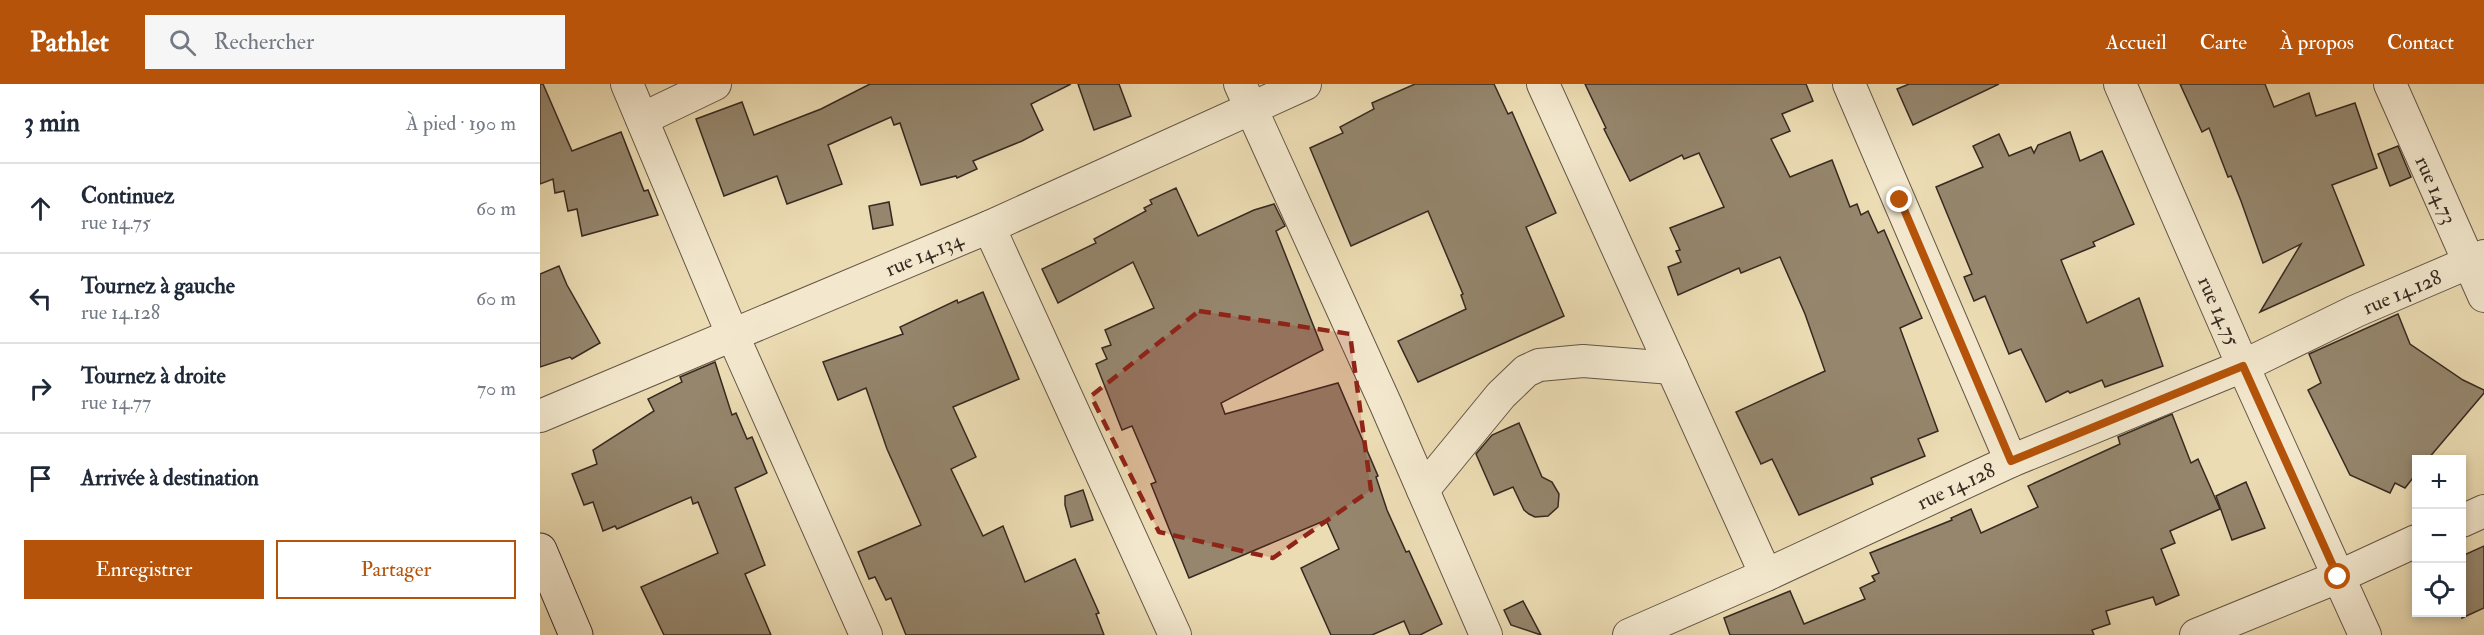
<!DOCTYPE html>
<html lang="fr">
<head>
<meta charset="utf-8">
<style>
	body { margin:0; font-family:"IM FELL Double Pica",serif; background:#f6f6f7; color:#1f2937 }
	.controls { position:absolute; right:18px; bottom:18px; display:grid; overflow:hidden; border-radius:0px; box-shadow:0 3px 9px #0003 }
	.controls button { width:54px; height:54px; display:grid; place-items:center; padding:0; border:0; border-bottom:2px solid #e0e1e3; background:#fff; color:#1f2937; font:30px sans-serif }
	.stop { position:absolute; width:18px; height:18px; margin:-14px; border:4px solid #b45309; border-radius:50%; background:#fff }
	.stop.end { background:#b45309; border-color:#fff; box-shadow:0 2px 6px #0008 }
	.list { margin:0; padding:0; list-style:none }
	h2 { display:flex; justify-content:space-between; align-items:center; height:78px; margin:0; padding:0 24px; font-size:26px }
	h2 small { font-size:20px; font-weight:400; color:#747a83 }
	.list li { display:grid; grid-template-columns:39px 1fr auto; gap:18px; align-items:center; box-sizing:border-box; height:90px; padding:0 24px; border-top:2px solid #e0e1e3 }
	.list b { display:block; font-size:22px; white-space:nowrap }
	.list p { margin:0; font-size:20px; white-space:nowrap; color:#747a83 }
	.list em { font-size:20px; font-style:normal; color:#747a83 }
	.actions { display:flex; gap:12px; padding:18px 24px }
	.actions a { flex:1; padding:14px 0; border:2px solid #b45309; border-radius:0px; text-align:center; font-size:21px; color:#b45309 }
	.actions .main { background:#b45309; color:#fff }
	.icon { flex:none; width:33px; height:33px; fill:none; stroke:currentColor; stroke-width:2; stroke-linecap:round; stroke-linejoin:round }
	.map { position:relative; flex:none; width:1944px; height:551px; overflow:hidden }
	header { display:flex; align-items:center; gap:36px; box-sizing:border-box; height:84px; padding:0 30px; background:#b45309; color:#fff }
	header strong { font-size:28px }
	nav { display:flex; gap:33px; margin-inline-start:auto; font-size:21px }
	.search { width:420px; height:54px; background:#f6f6f7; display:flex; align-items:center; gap:15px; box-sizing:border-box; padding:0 21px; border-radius:0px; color:#747a83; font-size:22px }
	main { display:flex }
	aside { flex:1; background:#fff }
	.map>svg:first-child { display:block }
</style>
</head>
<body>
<header>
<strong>Pathlet</strong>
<div class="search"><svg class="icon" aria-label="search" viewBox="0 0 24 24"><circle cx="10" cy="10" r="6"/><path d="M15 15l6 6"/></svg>Rechercher</div>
<nav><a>Accueil</a><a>Carte</a><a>À propos</a><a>Contact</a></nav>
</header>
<main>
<aside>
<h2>3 min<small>À pied · 190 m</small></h2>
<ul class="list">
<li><svg class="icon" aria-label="ahead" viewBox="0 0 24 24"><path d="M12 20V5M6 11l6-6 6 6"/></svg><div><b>Continuez</b><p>rue 14.75</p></div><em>60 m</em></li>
<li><svg class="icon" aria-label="left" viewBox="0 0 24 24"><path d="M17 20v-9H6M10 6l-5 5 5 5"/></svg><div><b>Tournez à gauche</b><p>rue 14.128</p></div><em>60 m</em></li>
<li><svg class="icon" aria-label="right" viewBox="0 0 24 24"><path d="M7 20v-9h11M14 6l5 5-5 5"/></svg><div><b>Tournez à droite</b><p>rue 14.77</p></div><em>70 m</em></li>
<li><svg class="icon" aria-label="arrive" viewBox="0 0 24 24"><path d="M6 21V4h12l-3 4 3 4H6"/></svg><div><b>Arrivée à destination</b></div></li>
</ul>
<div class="actions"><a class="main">Enregistrer</a><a>Partager</a></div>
</aside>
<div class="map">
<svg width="1944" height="551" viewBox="0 0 1944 551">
	<rect width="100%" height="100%" fill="#ecdcb3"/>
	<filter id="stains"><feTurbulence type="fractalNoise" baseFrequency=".00333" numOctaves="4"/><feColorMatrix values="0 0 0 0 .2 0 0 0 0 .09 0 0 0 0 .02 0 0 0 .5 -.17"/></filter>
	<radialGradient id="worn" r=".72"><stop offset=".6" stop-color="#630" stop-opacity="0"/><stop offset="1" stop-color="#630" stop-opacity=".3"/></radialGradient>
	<g fill="#95866d" stroke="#362921" stroke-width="1.5">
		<polygon points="0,0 3,0 32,67 81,48 104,107 108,106 118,131 42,152 37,125 28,127 24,107 15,109 13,95 0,100"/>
		<polygon points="330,0 531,0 491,20 503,46 482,57 433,77 437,85 417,94 416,92 381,101 360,39 354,41 351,33 288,61 302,100 247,120 237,92 184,112 156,35 202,18 214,51 281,25"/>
		<polygon points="538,0 579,0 591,32 554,46"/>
		<polygon points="875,0 954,0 968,30 972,28 1016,129 986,143 1024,232 878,298 858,257 926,225 921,211 923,210 888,127 811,162 770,64 803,49 800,43 834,25 832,19"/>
		<polygon points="1045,0 1266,0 1273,17 1242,30 1250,47 1231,55 1250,93 1292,76 1310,123 1317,120 1321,131 1328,127 1338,149 1344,146 1382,234 1360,244 1398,347 1378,355 1385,372 1331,394 1333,400 1259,431 1232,375 1221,380 1196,328 1285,287 1265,230 1240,173 1201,189 1199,184 1138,211 1128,183 1141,178 1136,167 1140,166 1130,144 1184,123 1159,69 1144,75 1142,71 1090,97 1064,45 1066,44"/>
		<polygon points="1369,0 1459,0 1373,41 1357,5"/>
		<polygon points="1640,0 1725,0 1734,23 1769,9 1776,32 1815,19 1837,84 1792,101 1824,181 1720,228 1761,160 1723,179 1701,117 1691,92 1688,93 1669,44 1662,48"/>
		<polygon points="1530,48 1540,77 1562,67 1594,140 1553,158 1555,162 1521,176 1547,239 1599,214 1623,282 1565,303 1562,296 1530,309 1528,307 1506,318 1481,265 1469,270 1445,212 1434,217 1424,193 1432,190 1396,103 1443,83 1433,62 1459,50 1469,72 1491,63 1494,69 1498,61"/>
		<polygon points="1858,62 1871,93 1850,102 1838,70"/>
		<polygon points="636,104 658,152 714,126 734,120 745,142 736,147 783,266 681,319 685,330 798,299 838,392 836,393 847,426 866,468 869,467 902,540 880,551 870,551 864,537 832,551 791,551 761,484 799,465 786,436 649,494 611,400 616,398 592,342 582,346 556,280 567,275 562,264 571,261 565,246 614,224 593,178 518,219 502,185 556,159 554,155 606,127 604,124 612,120 610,116"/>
		<polygon points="349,118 353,141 333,145 329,122"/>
		<polygon points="19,182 27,201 60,259 32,275 30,273 0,283 0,190"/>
		<polygon points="443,208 479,295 413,323 436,373 411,385 443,452 463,442 485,498 535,475 559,529 556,530 564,551 366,551 351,514 346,516 335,493 329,495 318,468 381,441 347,365 326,304 298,316 283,278 363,250 360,243 417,216 418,219"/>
		<polygon points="1858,230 1870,260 1923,296 1944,306 1944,309 1888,375 1876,375 1876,390 1865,404 1855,399 1850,409 1810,391 1768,306 1781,299 1769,270"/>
		<polygon points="175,278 192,331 196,329 207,355 212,353 227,389 195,404 225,481 205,490 231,551 124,551 101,503 178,469 158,418 153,420 151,413 77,445 75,442 63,447 53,418 44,421 32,390 57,380 53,366 114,327 108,315 142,298 140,293"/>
		<polygon points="1632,330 1651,379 1658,375 1680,425 1630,447 1635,459 1621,465 1639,511 1616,521 1613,513 1566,527 1570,540 1552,546 1554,551 1190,551 1184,534 1250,507 1264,540 1325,515 1320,504 1335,497 1332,492 1339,489 1330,469 1412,436 1411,434 1431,425 1441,449 1498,423 1488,402 1580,360 1578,353"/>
		<polygon points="979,339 1002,393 1012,398 1019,410 1018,423 1008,432 995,433 989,430 984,426 973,403 954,411 936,370 952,351"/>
		<polygon points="1706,398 1725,444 1692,456 1676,412"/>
		<polygon points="543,406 553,436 531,443 525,421 525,412"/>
		<polygon points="1944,462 1944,524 1922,534 1922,472"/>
		<polygon points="983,517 1001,551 971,541 964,526"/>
	</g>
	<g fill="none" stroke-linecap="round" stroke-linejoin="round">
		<defs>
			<g id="street">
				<polyline points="87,0 193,252 326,551"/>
				<polyline points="700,0 846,321 946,551"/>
				<polyline points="1003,0 1226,491"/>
				<polyline points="1309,0 1471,377"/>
				<polyline points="1580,0 1703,282 1825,551"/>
				<polyline points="1850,0 1944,212"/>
				<polyline points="102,35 175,0"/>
				<polyline points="449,143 635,551"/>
				<polyline points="0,332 449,143 765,0"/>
				<polyline points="883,406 961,311 986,287 999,281 1043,277 1132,284"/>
				<polyline points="1922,437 1944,427"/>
				<polyline points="1089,551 1226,491 1471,377 1703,282 1816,227 1944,172"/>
				<polyline points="1656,551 1798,493 1876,457"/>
			</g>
			<polyline id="secondary" points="0,466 36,551"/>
		</defs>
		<use href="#street" stroke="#645646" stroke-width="34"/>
		<use href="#secondary" stroke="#362921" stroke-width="35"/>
		<use href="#street" stroke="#f3e8ce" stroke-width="32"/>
		<use href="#secondary" stroke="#f3e8ce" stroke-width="33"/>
	</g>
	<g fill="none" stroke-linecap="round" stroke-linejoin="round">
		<polyline stroke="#b45309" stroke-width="8" points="1360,116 1471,377 1703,282 1798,493"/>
	</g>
	<path fill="#8f2418" fill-opacity="0.2" stroke="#8f2418" stroke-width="4.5" stroke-dasharray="12 8" stroke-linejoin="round" d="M659 227 810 250 831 406 733 474 619 448 551 312Z"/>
	<g text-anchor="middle" stroke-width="4.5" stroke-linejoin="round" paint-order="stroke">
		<g font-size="21" fill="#362921" stroke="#f3e8ce">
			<text transform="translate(1896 106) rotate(66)" y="7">rue 14.73</text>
			<text transform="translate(384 170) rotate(-23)" y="7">rue 14.134</text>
			<text transform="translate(1862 208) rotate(-23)" y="7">rue 14.128</text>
			<text transform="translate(1679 227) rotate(66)" y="7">rue 14.75</text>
			<text transform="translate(1416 402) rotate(-25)" y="7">rue 14.128</text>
		</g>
	</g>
	<rect width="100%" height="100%" filter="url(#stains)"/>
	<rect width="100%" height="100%" fill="url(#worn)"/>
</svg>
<div class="controls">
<button>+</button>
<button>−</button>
<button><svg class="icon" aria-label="locate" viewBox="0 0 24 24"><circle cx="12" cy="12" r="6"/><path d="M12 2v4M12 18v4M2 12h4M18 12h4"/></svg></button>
</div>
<div class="stop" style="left:1798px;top:493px"></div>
<div class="stop end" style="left:1360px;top:116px"></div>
</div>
</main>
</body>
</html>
